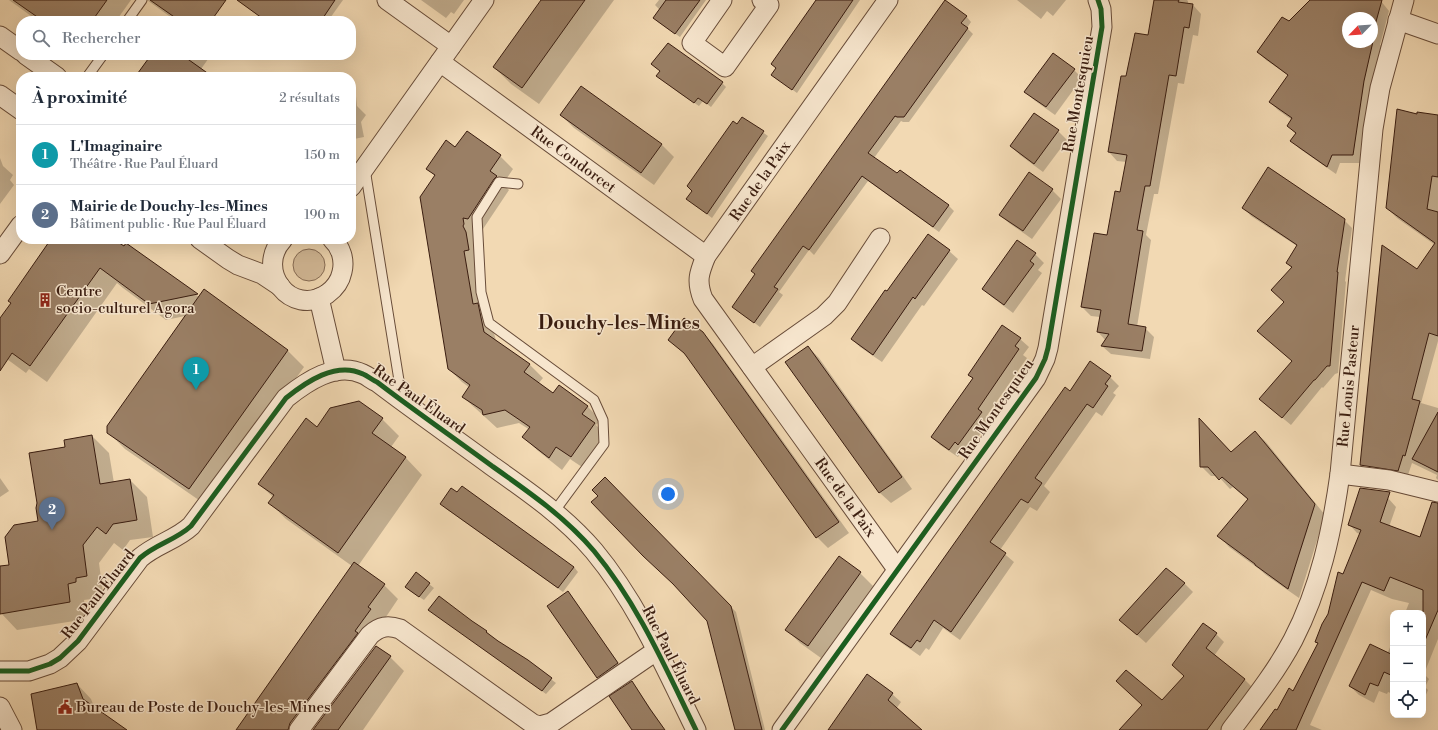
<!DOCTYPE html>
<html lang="fr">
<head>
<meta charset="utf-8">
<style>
	body { margin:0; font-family:"Libre Bodoni",serif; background:#f2f2f3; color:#1f2937 }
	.controls { position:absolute; right:12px; bottom:12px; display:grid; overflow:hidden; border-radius:8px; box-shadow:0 4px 16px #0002 }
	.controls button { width:36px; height:36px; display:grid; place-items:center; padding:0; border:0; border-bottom:1px solid #e0e1e3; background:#fff; color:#1f2937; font:20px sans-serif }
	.compass { position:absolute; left:1342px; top:12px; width:36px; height:36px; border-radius:50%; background:#fff; box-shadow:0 4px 16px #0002; rotate:245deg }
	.you { position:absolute; left:668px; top:494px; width:14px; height:14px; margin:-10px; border:3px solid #fff; border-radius:50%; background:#1a73e8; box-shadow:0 0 0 6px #1a73e833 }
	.badge { display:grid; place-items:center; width:26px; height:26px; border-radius:50%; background:#b45309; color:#fff; font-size:13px; font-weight:700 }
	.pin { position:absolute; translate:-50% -33px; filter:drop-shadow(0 1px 2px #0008) }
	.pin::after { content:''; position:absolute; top:21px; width:14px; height:12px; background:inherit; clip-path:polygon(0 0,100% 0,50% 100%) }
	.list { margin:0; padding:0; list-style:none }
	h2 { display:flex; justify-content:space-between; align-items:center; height:52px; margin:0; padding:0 16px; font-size:17px }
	h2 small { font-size:13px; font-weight:400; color:#747a83 }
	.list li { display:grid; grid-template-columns:26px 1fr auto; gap:12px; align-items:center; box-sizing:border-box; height:60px; padding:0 16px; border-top:1px solid #e0e1e3 }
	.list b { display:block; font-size:15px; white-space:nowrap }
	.list p { margin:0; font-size:13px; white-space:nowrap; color:#747a83 }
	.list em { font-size:13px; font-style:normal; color:#747a83 }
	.icon { flex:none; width:22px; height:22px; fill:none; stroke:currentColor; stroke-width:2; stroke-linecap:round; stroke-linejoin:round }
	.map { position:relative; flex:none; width:1438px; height:730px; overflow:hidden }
	.search { position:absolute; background:#fff; box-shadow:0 4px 16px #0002; left:16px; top:16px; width:340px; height:44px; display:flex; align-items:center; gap:10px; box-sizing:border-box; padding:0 14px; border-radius:16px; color:#747a83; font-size:15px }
	.panel { position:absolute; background:#fff; box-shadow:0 4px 16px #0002; left:16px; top:72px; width:340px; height:172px; border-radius:16px }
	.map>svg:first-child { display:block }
</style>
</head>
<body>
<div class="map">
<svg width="1438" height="730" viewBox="0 0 1438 730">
	<rect width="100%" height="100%" fill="#f2d9b3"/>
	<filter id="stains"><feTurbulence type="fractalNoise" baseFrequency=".005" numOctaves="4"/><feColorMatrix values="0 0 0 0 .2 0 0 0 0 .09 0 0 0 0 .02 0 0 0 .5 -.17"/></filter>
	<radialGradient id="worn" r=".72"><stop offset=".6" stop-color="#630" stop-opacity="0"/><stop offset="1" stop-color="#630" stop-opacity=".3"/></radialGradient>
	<circle fill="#d3b997" stroke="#866b54" cx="309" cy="265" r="16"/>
	<g fill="#0003" fill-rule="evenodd">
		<polygon points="9,0 131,0 116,21 38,21"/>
		<polygon points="147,0 184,0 213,21 176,21"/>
		<polygon points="237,0 343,0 328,21 266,21"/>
		<polygon points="421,0 464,0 454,14 451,12 446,18"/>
		<polygon points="542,0 614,0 539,104 511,84 494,67"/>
		<polygon points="659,0 706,0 680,37 658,22 660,10 655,5"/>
		<polygon points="816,0 860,0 797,93 772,75 776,68 772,64"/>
		<polygon points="1017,0 1066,0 1053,16 1047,11 1041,19"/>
		<polygon points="1155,0 1187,0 1188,1 1188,5 1193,5 1201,14 1198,36 1193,35 1184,84 1178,83 1158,194 1154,194 1146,235 1151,240 1137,327 1145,328 1154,337 1150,359 1111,354 1102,346 1106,341 1098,332 1100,317 1091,316 1082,307 1108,236 1120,193 1127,162 1117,161 1109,152 1127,78 1149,36"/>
		<path d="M1312 0H1380L1389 11 1380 45 1382 46 1361 163H1340L1336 174 1300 149 1292 141 1296 134 1288 126 1292 120 1278 110 1270 102 1289 76 1266 60 1258 52ZM1348 18H1372V42H1348Z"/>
		<polygon points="966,16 971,22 967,28 973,34 909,122 903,122 901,121 874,158 897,175 900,171 949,206 954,211 939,232 868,181 814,255 809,250 779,292 783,295 760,327 733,307"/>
		<polygon points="152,55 211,55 201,69 208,75 217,74 221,77 137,77"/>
		<polygon points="1074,70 1082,78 1055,115 1034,100 1025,91"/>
		<polygon points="660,78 722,83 726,87 711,107 703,101 699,106 679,93"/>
		<polygon points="351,91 356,96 357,106 366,115 361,122 364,137 354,139 355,147 351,148"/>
		<polygon points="1034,114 1058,131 1067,140 1043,172 1020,155 1011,146"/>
		<polygon points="561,115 661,144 674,157 654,185 574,128"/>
		<polygon points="1418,115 1438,116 1438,247 1397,218 1387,208"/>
		<polygon points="743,118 768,136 712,218 687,199"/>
		<polygon points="455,148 500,156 513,169 503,184 509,190 481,232 477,264 496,341 530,365 543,378 538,384 553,394 559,386 588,407 601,420 596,425 607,437 585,469 570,459 562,470 537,450 524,437 530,430 519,423 497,428 463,397 470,388 462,382 449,369 435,176 427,168"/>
		<polygon points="0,158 3,166 13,175 10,180 14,185 0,204"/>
		<polygon points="1052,190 1061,199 1032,239 1009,223 1000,215"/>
		<polygon points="1243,207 1344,220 1352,228 1345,281 1346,282 1338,373 1335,374 1323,388 1322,387 1291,425 1260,399 1292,361 1258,331 1285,302 1292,269 1287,263 1297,246 1251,216"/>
		<polygon points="929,236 949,251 958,259 924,306 922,305 882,362 860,347 852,339"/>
		<polygon points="52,239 122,239 121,251 126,244 199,297 287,350 304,367 206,505 125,449 108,432 185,316 166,320 123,288 117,283 47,382 29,369 26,373 0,354 0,320"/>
		<polygon points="1035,254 1044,263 1038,270 1042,273 1013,313 992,297 983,289"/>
		<polygon points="1416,270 1438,276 1438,341 1421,403 1438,408 1438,480 1436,478 1437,475 1412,463 1408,475 1370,463"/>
		<polygon points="702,332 713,344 849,533 828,548 817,537 689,358 669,340"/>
		<polygon points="1020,339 1029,347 1023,355 1027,358 986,417 990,421 967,452 963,449 958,457 940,445 932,437 973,378 970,375"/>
		<polygon points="808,347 819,358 912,489 891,503 880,493 787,362"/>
		<polygon points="1091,363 1110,377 1119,386 1113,393 1116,395 1102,416 1096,412 1044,486 1050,492 1037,511 1030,507 1000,550 1014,562 960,640 943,628 929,650 926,648 920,656 900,642 891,633"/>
		<polygon points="382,419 399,436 391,447 406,458 422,475 358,566 384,585 398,599 310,730 237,730 352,566 286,519 270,503 273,497 259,484 317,428"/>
		<polygon points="1255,432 1266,442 1325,515 1299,598 1266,575 1259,569 1229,547 1219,536 1248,500 1233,487 1230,489 1218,476 1211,476 1201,466 1231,453"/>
		<polygon points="92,436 109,453 114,483 130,480 147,497 153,537 130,540 123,550 114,543 99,563 103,593 92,595 92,599 84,600 87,619 17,630 1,613 0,567 10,566 44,542 67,448"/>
		<polygon points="0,478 9,491 0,497"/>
		<polygon points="605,479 736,612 765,730 736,730 708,620 599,496"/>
		<polygon points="1388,498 1396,507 1389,527 1420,538 1438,516 1438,639 1424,674 1429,679 1425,687 1428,690 1423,702 1423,613 1405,613 1409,603 1392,599 1371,590 1310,725 1322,730 1261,730 1293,692 1319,644 1317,642 1329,615 1343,575 1360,534 1357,533 1349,524"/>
		<polygon points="445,508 574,567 578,572 563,592"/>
		<polygon points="860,573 873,586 821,658 800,643 787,630"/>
		<polygon points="1184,583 1193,592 1146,643 1120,620"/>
		<polygon points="429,584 434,588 424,600 410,591"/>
		<polygon points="568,592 622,668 602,682 548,606"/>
		<polygon points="430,610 472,622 487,632 497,641 527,661 556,683 546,694"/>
		<polygon points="1216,634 1224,642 1214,656 1244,679 1252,687 1221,730 1121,730 1162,702 1185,676"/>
		<polygon points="1393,640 1393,694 1388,692 1387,694 1379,691 1374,703 1359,695 1350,686 1383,664"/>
		<polygon points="390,657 404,671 363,730 314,730"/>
		<polygon points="631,682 636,687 665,730 634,730"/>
		<polygon points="77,684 91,699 95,709 125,730 38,730"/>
		<polygon points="892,694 901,702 896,709 920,730 829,730"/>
	</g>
	<g fill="#9a7f65" stroke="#3a1d10">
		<polygon points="13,0 107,0 92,21 43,21"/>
		<polygon points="150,0 226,0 211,21 180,21"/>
		<polygon points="237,0 335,0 321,21 266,21"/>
		<polygon points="541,0 585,0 522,88 493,67"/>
		<polygon points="666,0 700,0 675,34 653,18"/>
		<polygon points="816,0 853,0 792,90 771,75 776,68 771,64"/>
		<polygon points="945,0 967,16 961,23 968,28 904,117 897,117 895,116 868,153 897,173 900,170 949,205 933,227 862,176 809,250 803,246 774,287 778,289 754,323 732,307 755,274 751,271"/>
		<polygon points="1154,0 1179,0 1178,2 1193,4 1189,28 1184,27 1176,76 1169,75 1150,186 1145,186 1137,230 1143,231 1128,324 1146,327 1142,351 1101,346 1109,334 1097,332 1101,310 1081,307 1094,233 1107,235 1115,191 1120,192 1127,155 1108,152 1121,76 1126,76 1135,33 1148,35"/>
		<polygon points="1310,0 1382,0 1372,36 1372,18 1348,18 1348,42 1372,42 1372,37 1374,37 1364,81 1353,155 1332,155 1327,167 1290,141 1296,133 1287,126 1292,118 1269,102 1288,75 1257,52 1282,17 1289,21"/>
		<polygon points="668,43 723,82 707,104 698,98 694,103 656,76 660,71 651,64"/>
		<polygon points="1053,53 1075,69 1046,107 1024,92"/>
		<polygon points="151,55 182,55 213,77 135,77"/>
		<polygon points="581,86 662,144 641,173 560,115"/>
		<polygon points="1397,109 1417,114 1417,112 1438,115 1438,177 1432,176 1427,209 1438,212 1438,336 1429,333 1412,399 1420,401 1405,456 1403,455 1398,471 1360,465 1382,245 1417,269 1435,243 1386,208"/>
		<polygon points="1034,113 1059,130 1034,164 1010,146"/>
		<polygon points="742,117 764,131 707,214 686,199 692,191 687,186 733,121 737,124"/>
		<polygon points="467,131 501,155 490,171 497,176 494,179 468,219 463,218 464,224 463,226 466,232 469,250 464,251 473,304 478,303 484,332 530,364 524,372 553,393 559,385 588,406 582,414 595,423 571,457 556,447 549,458 522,437 530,427 505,410 483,415 482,410 462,397 470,385 448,369 420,197 435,175 426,169 446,140 455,147"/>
		<polygon points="1268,167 1345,219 1337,272 1338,272 1330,366 1327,366 1315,380 1314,380 1282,418 1259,399 1292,361 1257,331 1284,302 1271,290 1292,267 1286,263 1297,245 1242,208"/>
		<polygon points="1029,172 1053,189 1023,231 999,215"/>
		<polygon points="928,234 950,250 915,299 913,297 873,355 851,339 885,290 887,291"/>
		<polygon points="51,239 113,239 124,246 126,243 198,294 149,304 100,268 30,366 12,353 0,371 0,318 11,303 8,301"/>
		<polygon points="1017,240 1036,253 1030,261 1034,264 1004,305 982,289"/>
		<polygon points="204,289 288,350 189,489 107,433 107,426"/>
		<polygon points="684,318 703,332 839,522 816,538 687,357 684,353 668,340"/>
		<polygon points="1002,325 1021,338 1015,346 1019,349 978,409 982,412 958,445 955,442 949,450 931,437 973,378 968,375"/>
		<polygon points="808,346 902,477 879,493 785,362"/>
		<polygon points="1090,361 1111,376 1105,384 1108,386 1093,408 1087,404 1035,478 1042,483 1028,503 1021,499 990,542 1006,553 951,632 934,620 920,642 917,640 911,648 890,634 1065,387 1070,391"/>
		<polygon points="359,401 383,418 372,433 406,457 338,553 268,503 274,495 258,484 306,418 317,427 330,408"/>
		<polygon points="1438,412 1438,472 1412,459"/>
		<polygon points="1199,418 1231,452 1255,431 1315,504 1288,589 1255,565 1255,564 1217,536 1248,499 1222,477 1219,480 1208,467 1200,467"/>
		<polygon points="92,435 100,484 130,479 137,520 113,524 106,534 97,527 83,545 87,576 76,578 76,582 68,584 70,602 0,614 0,566 9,565 5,537 14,525 38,521 36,508 37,503 29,453 65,447 64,440"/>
		<polygon points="605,477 731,606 762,730 735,730 707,621 673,584 643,556 591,502 598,496 592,490"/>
		<polygon points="462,486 574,567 558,588 440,504 451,488 457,492"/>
		<polygon points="1360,488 1390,492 1380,522 1420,537 1432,502 1438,503 1438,610 1423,645 1423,590 1390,577 1384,591 1362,582 1296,730 1260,730 1275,709 1277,710 1289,688 1293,691 1318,643 1315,642 1322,624 1328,614 1338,572 1343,574 1361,530 1348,525"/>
		<polygon points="839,556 861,572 808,646 785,630"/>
		<polygon points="354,562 385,584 368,607 371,609 355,631 358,633 290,723 288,730 236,730"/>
		<polygon points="1166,568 1185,583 1137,635 1119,620"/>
		<polygon points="416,572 430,583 419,597 405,587"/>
		<polygon points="568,591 618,663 597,678 547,606"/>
		<polygon points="439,596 472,621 487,631 486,632 498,641 528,660 552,678 542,691 428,610"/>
		<polygon points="1203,623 1217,633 1206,648 1245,679 1207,730 1119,730 1142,705 1116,681 1126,670 1162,700 1184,676 1172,665"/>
		<polygon points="1370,644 1393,655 1393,676 1384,672 1378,686 1370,683 1365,695 1349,686"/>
		<polygon points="376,646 391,656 338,730 313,730"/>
		<polygon points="867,674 893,693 888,700 922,730 828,730"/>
		<polygon points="632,681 650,709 665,730 632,730 609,696"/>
		<polygon points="77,683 83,699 127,730 37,730 31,694"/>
	</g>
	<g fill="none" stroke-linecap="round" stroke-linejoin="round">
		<defs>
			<g id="service">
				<polyline points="127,21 142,0"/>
				<polyline points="87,77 103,55"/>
				<polyline points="365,169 402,399"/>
				<polyline points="518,184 499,182 477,217 481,292 489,323 594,400 603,420 604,444 554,512"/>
			</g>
			<g id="minor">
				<polyline points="387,0 451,46"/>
				<polyline points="722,0 692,43 725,67 769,5 762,0"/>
				<path id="s1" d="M888 0 706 256C699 273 696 281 703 299L897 569"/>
				<polyline points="1398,20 1438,34"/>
				<polyline points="0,36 21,51"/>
				<polyline points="26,55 57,77"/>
				<path id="s2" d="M440 62 706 256"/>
				<polyline points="0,95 21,110"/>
				<polyline points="351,187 484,0"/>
				<polyline points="200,239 228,259 238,265 262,274 280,286"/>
				<path d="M283 239C254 270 291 318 327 294 334 289 340 282 342 272 345 260 341 247 332 239"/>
				<polyline points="0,254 21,225"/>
				<polyline points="319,298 336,371"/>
				<polyline points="752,367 824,316 837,303 880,238"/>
				<polyline points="1340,474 1389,480 1438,492"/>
				<path d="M0 671H29L50 664 60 658 78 641 140 558C156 544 176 540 191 526L286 398C306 382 336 361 363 374 368 376 372 380 377 382 415 411 454 438 492 466 529 492 565 517 594 551 638 604 666 669 696 730"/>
				<polyline points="0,707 12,730"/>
				<path d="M299 730 370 635C380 626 388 625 400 629L533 724 540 726 551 723 656 651"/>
				<polyline points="782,730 1036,378 1045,359 1048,348 1102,27 1101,9 1098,0"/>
				<path id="s3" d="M1231 730C1253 701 1276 672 1293 640 1320 588 1332 531 1340 474L1373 129 1380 88 1404 0"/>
			</g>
		</defs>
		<use href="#service" stroke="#684c39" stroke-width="11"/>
		<use href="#minor" stroke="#684c39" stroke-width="21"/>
		<use href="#service" stroke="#f7e6ce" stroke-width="9"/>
		<use href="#minor" stroke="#f7e6ce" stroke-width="19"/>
		<defs>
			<g id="cycleway">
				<path d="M0 671H29L50 664 60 658 78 641 140 558C156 544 176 540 191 526L286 398C306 382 336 361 363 374 368 376 372 380 377 382 415 411 454 438 492 466 529 492 565 517 594 551 638 604 666 669 696 730"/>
				<polyline points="782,730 1036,378 1045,359 1048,348 1102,27 1101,9 1098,0"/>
			</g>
		</defs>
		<use href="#cycleway" stroke="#f7e6ce" stroke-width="8"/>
		<use href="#cycleway" stroke="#1b5e20" stroke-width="5"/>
	</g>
	<defs>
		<symbol id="building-bare" viewBox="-9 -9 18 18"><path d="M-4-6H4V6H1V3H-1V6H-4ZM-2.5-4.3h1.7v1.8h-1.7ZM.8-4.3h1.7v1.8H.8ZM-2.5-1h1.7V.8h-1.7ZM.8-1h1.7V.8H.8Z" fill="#8f2418" stroke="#f7e6ce" stroke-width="2.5" paint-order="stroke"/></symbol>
		<symbol id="civic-bare" viewBox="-9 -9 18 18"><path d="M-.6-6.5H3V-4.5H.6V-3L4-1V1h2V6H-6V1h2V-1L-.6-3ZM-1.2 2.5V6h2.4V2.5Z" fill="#8f2418" stroke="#f7e6ce" stroke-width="2.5" paint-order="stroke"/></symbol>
	</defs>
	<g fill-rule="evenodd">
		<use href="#building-bare" x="35" y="290" width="20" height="20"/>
		<use href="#civic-bare" x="55" y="697" width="20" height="20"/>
	</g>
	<g text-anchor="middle" stroke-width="3" stroke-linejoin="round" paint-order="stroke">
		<g font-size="15" fill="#3a1d10" stroke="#f7e6ce">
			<text transform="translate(1078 94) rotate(-80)" y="5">Rue Montesquieu</text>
			<text dy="5" stroke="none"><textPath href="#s2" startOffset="165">Rue Condorcet</textPath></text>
			<text transform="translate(760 181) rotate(-55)" y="5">Rue de la Paix</text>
			<text dy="5" stroke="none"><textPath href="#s3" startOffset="371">Rue Louis Pasteur</textPath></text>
			<text transform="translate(419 399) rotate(35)" y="5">Rue Paul Éluard</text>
			<text transform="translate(996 409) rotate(-55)" y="5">Rue Montesquieu</text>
			<text dy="5" stroke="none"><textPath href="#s1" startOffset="603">Rue de la Paix</textPath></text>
			<text transform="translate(98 594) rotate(-52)" y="5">Rue Paul Éluard</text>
			<text transform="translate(671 655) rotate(63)" y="5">Rue Paul Éluard</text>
		</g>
		<g font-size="15" fill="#3a1d10" stroke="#f7e6ce" text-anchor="start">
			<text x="56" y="296">Centre<tspan x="56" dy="17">socio-culturel Agora</tspan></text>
			<text x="76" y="712">Bureau de Poste de Douchy-les-Mines</text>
		</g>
		<g font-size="19" font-weight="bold" fill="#3a1d10" stroke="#f7e6ce">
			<text x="619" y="329">Douchy-les-Mines</text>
		</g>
	</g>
	<rect width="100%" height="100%" filter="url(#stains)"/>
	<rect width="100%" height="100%" fill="url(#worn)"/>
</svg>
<div class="controls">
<button>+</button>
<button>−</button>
<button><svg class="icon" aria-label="locate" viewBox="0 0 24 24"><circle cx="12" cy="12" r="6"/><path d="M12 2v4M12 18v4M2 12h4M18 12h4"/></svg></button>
</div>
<svg class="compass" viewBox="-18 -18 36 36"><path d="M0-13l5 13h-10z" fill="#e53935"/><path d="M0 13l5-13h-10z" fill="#747a83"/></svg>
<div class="you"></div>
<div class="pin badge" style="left:196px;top:390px;background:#0f9aa8">1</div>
<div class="pin badge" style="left:52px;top:530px;background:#5c6f8a">2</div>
<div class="search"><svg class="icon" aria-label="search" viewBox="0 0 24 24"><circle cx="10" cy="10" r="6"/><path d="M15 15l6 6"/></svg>Rechercher</div>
<section class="panel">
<h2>À proximité<small>2 résultats</small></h2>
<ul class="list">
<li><span class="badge" style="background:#0f9aa8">1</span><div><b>L'Imaginaire</b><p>Théâtre · Rue Paul Éluard</p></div><em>150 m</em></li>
<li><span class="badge" style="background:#5c6f8a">2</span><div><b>Mairie de Douchy-les-Mines</b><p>Bâtiment public · Rue Paul Éluard</p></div><em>190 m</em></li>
</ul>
</section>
</div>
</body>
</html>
